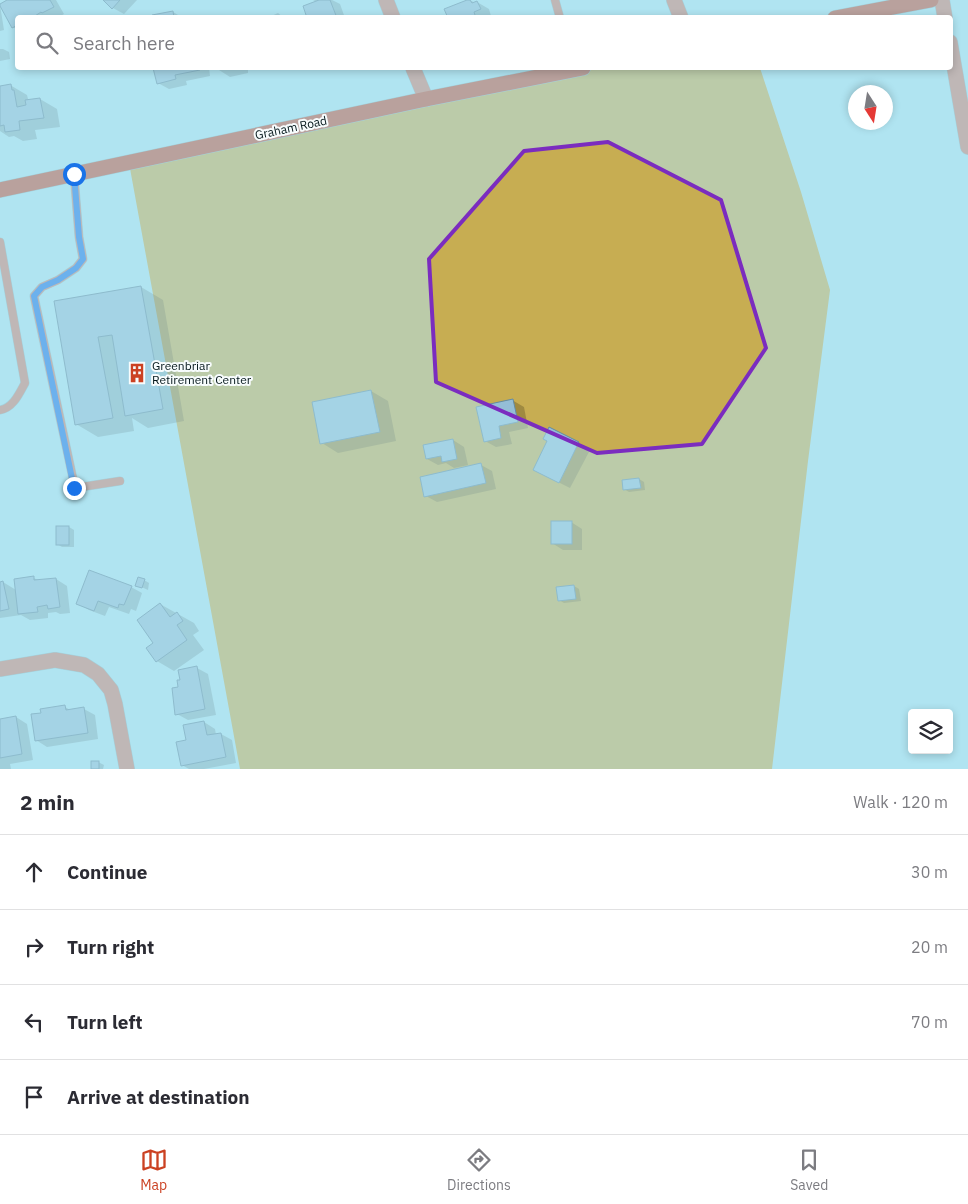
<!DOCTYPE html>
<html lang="en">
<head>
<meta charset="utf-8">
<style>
	body { margin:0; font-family:"IBM Plex Sans",sans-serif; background:#f2f2f3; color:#2b2b33 }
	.controls { position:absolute; right:15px; bottom:15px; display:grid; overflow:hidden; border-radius:5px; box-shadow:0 2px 8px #0003 }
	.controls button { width:45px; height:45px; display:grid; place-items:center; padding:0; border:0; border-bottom:1px solid #e1e1e2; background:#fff; color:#2b2b33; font:25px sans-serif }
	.compass { position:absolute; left:848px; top:85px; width:45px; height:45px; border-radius:50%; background:#fff; box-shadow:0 2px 8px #0003; rotate:168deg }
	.stop { position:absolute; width:15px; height:15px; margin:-11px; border:4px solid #1a73e8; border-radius:50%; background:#fff }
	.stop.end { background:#1a73e8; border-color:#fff; box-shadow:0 1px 5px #0008 }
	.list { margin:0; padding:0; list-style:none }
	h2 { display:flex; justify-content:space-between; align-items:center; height:65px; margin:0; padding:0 20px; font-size:21px }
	h2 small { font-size:16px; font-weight:400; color:#7c7c81 }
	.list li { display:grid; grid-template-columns:32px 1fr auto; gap:15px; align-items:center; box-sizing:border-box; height:75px; padding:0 20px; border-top:1px solid #e1e1e2 }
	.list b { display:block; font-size:19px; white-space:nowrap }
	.list em { font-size:16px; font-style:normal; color:#7c7c81 }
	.icon { flex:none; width:28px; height:28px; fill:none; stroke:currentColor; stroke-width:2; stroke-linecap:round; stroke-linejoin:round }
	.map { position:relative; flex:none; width:968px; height:769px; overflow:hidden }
	.search { position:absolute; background:#fff; box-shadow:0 2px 8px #0003; left:15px; right:15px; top:15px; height:55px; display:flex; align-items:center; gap:12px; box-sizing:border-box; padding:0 18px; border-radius:5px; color:#7c7c81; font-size:19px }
	.sheet { height:365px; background:#fff }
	nav { display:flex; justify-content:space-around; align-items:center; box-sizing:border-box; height:70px; border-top:1px solid #e1e1e2; background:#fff; font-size:14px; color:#7c7c81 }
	nav a { display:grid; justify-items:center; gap:2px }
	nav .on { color:#cb4122 }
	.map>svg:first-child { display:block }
</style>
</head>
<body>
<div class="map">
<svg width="968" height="769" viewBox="0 0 968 769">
	<rect width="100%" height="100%" fill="#b0e4f1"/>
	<polygon fill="#c7ad52" points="587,68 760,68 801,192 830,290 808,461 772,769 240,769 129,163"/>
	<g fill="#0003">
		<polygon points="10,0 56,0 64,14 57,18 18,18 18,30 13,27"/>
		<polygon points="105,0 137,0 124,14 113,8"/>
		<polygon points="313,0 332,0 340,4 345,18 308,18 317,2"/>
		<polygon points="470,0 475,3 477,2 489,9 491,16 486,18 449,18"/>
		<polygon points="0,5 4,30 0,31"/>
		<polygon points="173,12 178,15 178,18 154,18"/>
		<polygon points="278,13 284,18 267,18"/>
		<polygon points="0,49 3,49 9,52 10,59 0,61"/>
		<polygon points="154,68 209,68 210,76 186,81 187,85 169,89 158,83"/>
		<polygon points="218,68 258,68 248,70 248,73 230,77 219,70"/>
		<polygon points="10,85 27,95 28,99 31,101 40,99 57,109 60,127 35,130 37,139 23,141 14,136 9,137 0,131 0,87"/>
		<polygon points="141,287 163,300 184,421 148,428 132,418 134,431 98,437 76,424 55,302"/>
		<polygon points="371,391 388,401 396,441 338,453 322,443"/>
		<polygon points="512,400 524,407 528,428 509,432 512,444 496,447 485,441"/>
		<polygon points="549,429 590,450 570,488 546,476"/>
		<polygon points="453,440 464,447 468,465 454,468 446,463 438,465 427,459"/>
		<polygon points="481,465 492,471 496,489 437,502 426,496"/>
		<polygon points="639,479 644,482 645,490 629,492 624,489"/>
		<polygon points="571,522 582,529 582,550 563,550 552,543"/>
		<polygon points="69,527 74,530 74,547 62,547 57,544"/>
		<polygon points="34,578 39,581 56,579 67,586 70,613 60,614 56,612 48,613 48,618 30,620 21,615 0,618 0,583 3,582 16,590"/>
		<polygon points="144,580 149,583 148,590 137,585"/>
		<polygon points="574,586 579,589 581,601 564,603 559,600"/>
		<polygon points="131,587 142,593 136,611 131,609 129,614 109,607 105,616 89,610 78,604"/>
		<polygon points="160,604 194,623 199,631 193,635 204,650 174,671 157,661 148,648 155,643"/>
		<polygon points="197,668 208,674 216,715 188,720 177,714 179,688 181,681"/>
		<polygon points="65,707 72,711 84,709 95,715 98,739 47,747 36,740 42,714"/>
		<polygon points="16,717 27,724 33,760 10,764 11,769 0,769 0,720"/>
		<polygon points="204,722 215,729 216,735 221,734 232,740 236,763 204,769 189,769 182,765 188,741"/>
		<polygon points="98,762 104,765 103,769 92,769"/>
	</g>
	<g fill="#94bed7" stroke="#638ba2">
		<polygon points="7,0 50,0 54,7 42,13 41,12 32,18 18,18 18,25 12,28 0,6 0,4"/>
		<polygon points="103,0 120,0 112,9"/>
		<polygon points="319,0 330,0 337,18 307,18 303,6"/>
		<polygon points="467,0 470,0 472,3 477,1 481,9 474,12 476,18 448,18 444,9"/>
		<polygon points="173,11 174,18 153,18 152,15"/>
		<polygon points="153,68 199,68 200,70 175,75 176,79 157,84"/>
		<polygon points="11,84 12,90 14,90 17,107 26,105 25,100 40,98 44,118 19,121 20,130 5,132 4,125 0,126 0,86"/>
		<polygon points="141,286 163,409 125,416 112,335 98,337 113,418 75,425 54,301"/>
		<polygon points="371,390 380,432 320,444 312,402"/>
		<polygon points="513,399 518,422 499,426 501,438 484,442 476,407"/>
		<polygon points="549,427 579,442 559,483 533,470 547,441 543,439"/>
		<polygon points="453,439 457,459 442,462 441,456 426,459 423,445"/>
		<polygon points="481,463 486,483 424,497 420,477"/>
		<polygon points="639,478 641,488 623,490 622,480"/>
		<rect x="551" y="521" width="21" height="23"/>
		<rect x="56" y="526" width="13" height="19"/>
		<polygon points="89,570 132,586 124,605 119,604 118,608 98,601 94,611 76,604"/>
		<polygon points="34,576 34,580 56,578 60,607 48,609 47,605 37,607 38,612 18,614 14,579"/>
		<polygon points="138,577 145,579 142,588 135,586"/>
		<polygon points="3,581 9,609 0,611 0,582"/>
		<polygon points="574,585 576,599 558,601 556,587"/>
		<polygon points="160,603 170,617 177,612 183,621 177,625 187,640 156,662 146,648 153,643 137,620"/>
		<polygon points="197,666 205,709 175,715 172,688 178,687 177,680 180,680 178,670"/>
		<polygon points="65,705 66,710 84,707 88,733 35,741 31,714 41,713 40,709"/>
		<polygon points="16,716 22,754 0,758 0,719"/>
		<polygon points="204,721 207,735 221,733 226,757 181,766 176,742 186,740 183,725"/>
		<rect x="91" y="761" width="8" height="8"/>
	</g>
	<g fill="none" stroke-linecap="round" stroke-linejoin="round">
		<defs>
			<g id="service">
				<polyline points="555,0 560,18"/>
				<polyline points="74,174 79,237 83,259 76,268 58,280 42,287 34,296 75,488 120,481"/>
				<path d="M0 242 25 383C19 394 13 408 0 410"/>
			</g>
			<g id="minor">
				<polyline points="386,0 393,18"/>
				<polyline points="674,0 681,18"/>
				<polyline points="942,0 945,18"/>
				<polyline points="950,42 968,147"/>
				<polyline points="413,68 426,99"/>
				<polyline points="0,669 55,660 84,665 98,674 111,690 115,704 127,769"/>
			</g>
			<g id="secondary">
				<polyline points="835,18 931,0"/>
				<polyline points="0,190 426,99 583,68"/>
			</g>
		</defs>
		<use href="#service" stroke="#91bfca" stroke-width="9"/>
		<use href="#minor" stroke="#91bfca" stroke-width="16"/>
		<use href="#secondary" stroke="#91bfca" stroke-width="16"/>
		<use href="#service" stroke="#d08270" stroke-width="8"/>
		<use href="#minor" stroke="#d08270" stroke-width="15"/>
		<use href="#secondary" stroke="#c35138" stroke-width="15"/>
	</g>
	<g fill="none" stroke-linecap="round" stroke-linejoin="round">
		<polyline stroke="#1a73e8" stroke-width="6" points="74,174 79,237 83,259 76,268 58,280 42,287 34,296 74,488"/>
	</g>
	<path d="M0 0H968V769H0ZM608 142 721 200 766 348 702 444 597 453 436 382 429 259 524 151Z" fill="#b0e4f1" fill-opacity=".55" fill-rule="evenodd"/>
	<path fill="none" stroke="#7b2cbf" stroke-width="4" stroke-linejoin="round" d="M608 142 721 200 766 348 702 444 597 453 436 382 429 259 524 151Z"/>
	<defs>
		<symbol id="building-bare" viewBox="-9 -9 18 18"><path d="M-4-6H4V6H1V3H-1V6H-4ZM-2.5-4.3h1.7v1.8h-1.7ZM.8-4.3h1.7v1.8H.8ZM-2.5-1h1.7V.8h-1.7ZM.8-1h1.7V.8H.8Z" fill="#cb4122" stroke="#f7fcfd" stroke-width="2.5" paint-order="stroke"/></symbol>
	</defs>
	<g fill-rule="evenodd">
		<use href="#building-bare" x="123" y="359" width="28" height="28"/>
	</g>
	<g text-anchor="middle" stroke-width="4" stroke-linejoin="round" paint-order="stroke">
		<g font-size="12" fill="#03161a" stroke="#f7fcfd">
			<text transform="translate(291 128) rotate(-12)" y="4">Graham Road</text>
		</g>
		<g font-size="12" fill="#03161a" stroke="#f7fcfd" text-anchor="start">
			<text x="152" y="370">Greenbriar<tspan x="152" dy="14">Retirement Center</tspan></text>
		</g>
	</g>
</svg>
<div class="controls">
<button><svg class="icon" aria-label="layers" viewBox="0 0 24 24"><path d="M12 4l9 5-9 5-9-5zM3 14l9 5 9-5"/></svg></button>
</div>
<svg class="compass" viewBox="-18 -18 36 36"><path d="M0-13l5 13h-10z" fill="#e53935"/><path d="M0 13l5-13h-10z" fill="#7c7c81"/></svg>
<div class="stop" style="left:74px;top:174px"></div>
<div class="stop end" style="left:74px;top:488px"></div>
<div class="search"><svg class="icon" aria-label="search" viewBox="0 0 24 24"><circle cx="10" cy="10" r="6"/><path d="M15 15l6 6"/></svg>Search here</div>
</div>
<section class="sheet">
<h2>2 min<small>Walk · 120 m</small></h2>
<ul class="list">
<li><svg class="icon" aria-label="ahead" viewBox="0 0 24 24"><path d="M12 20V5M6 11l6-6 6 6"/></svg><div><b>Continue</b></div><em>30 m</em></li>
<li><svg class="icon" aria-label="right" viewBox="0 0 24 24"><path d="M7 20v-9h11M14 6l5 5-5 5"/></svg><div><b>Turn right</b></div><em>20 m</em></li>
<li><svg class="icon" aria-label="left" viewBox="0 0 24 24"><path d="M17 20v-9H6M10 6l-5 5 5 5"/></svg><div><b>Turn left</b></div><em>70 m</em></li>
<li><svg class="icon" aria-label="arrive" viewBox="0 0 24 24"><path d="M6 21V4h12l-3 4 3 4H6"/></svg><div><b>Arrive at destination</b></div></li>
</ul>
</section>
<nav>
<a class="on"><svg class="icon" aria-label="map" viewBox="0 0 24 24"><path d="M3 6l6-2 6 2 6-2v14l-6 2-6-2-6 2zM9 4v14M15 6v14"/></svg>Map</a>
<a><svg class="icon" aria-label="directions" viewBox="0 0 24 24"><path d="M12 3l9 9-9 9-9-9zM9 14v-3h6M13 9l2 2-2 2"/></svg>Directions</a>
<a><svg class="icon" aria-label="saved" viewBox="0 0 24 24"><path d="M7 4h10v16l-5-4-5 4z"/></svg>Saved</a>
</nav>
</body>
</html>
